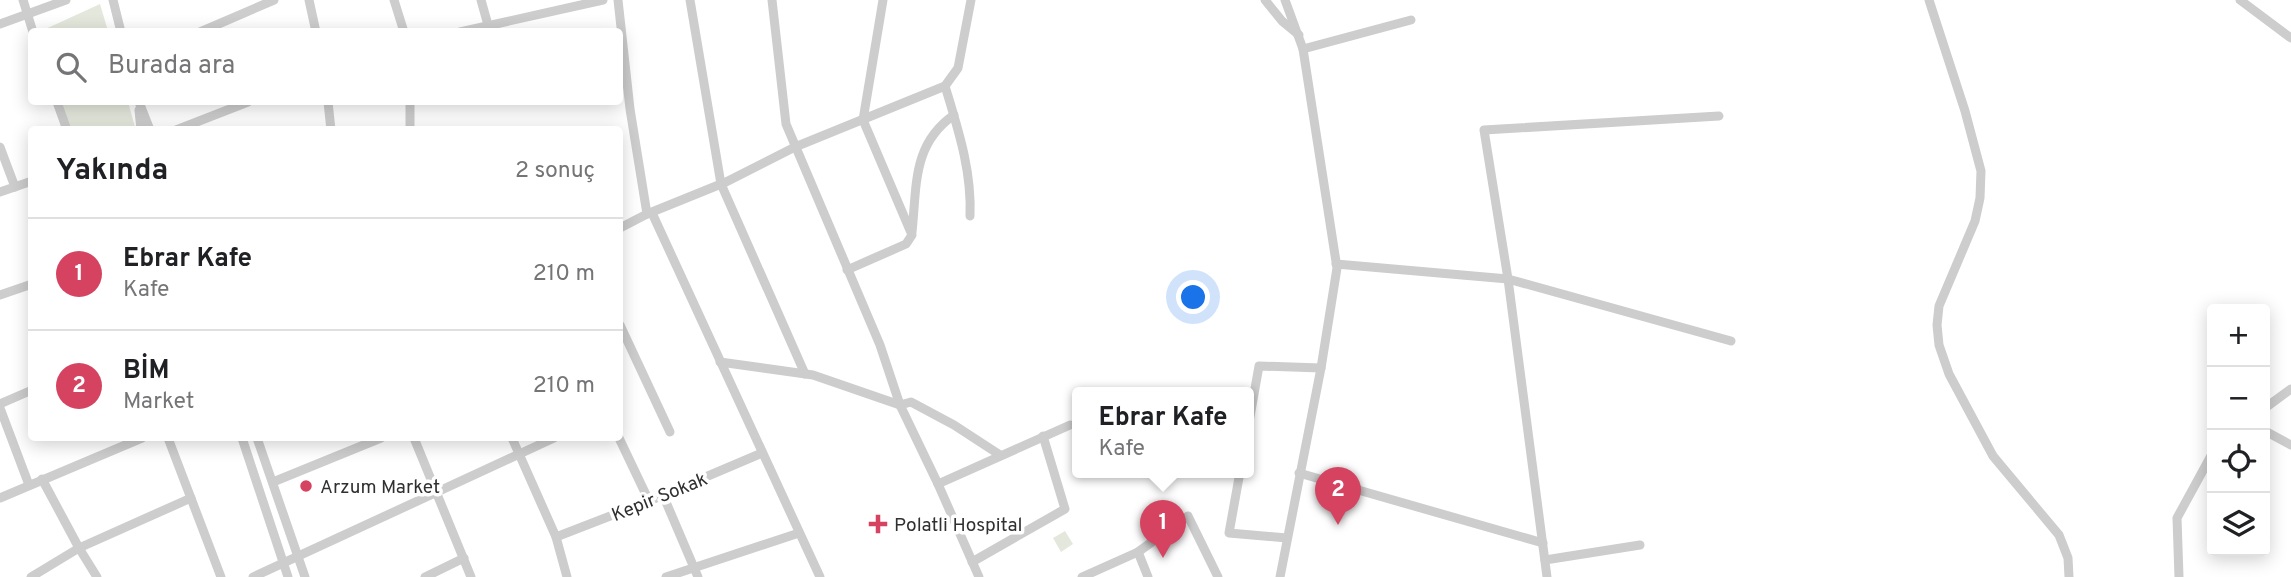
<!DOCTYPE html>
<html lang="tr">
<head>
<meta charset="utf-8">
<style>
	body { margin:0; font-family:Overpass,sans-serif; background:#f2f2f2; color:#202124 }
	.controls { position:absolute; right:21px; bottom:21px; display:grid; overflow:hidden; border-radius:7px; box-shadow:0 4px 18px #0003 }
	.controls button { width:63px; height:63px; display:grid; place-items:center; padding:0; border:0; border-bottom:2px solid #e0e0e0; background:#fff; color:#202124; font:35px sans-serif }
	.you { position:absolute; left:1194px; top:298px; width:24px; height:24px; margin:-18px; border:5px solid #fff; border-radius:50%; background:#1a73e8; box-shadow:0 0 0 10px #1a73e833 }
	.badge { display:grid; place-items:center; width:46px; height:46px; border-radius:50%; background:#d54360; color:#fff; font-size:23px; font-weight:700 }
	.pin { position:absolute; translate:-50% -58px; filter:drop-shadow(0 2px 4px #0008) }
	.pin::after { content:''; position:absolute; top:37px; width:24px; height:21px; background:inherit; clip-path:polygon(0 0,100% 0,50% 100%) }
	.popup { position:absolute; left:1072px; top:387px; width:182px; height:91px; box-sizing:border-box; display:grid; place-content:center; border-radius:7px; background:#fff; filter:drop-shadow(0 2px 5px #0005); font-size:23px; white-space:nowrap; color:#757577 }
	.popup b { font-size:26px; color:#202124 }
	.popup::after { content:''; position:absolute; left:50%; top:100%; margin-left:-14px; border:14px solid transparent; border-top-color:#fff }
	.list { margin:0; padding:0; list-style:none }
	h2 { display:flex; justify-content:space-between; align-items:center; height:91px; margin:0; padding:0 28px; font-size:30px }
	h2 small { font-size:23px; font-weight:400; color:#757577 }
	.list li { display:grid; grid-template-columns:46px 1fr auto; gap:21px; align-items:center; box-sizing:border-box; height:112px; padding:0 28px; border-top:2px solid #e0e0e0 }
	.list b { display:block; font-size:26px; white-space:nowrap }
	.list p { margin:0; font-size:23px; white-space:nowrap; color:#757577 }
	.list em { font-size:23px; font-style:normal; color:#757577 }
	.icon { flex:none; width:38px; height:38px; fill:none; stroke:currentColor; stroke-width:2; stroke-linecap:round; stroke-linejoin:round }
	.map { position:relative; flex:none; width:2291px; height:577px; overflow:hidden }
	.search { position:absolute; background:#fff; box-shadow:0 4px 18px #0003; left:28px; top:28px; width:595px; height:77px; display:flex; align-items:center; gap:18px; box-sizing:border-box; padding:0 24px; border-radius:7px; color:#757577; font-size:26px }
	.panel { position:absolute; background:#fff; box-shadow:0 4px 18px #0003; left:28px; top:126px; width:595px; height:315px; border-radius:7px }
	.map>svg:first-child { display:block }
</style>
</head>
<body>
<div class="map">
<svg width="2291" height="577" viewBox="0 0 2291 577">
	<rect width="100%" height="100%" fill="#fff"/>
	<g fill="#e4e8dc">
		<polygon points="100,4 108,31 41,31"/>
		<polygon points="60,102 128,102 135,127 126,130 70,129"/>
		<polygon points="1065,531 1073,544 1061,552 1053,538"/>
	</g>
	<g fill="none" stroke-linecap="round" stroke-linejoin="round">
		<g stroke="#cdcdcd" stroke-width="9">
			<polyline points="23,0 33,32"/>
			<polyline points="113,0 121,32"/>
			<polyline points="309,0 316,32"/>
			<polyline points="394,0 404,32"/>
			<polyline points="481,0 488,25"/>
			<polyline points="618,0 630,109 647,214"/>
			<polyline points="690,0 721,184 805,374"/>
			<polyline points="772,0 786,124 880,345 900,405 938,484 979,577"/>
			<polyline points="1265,0 1282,21 1299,35"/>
			<polyline points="1929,0 1965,111 1981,171 1980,198 1975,221 1939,306 1937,325 1939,345 1949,374 1993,456 2059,535 2068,558 2069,577"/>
			<polyline points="2240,0 2291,38"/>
			<polyline points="0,24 66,0"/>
			<polyline points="200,32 274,0"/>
			<polyline points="460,32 603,0"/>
			<polyline points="1303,49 1411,20"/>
			<path d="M945 86C958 129 972 171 970 216"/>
			<polyline points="57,102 67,130"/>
			<polyline points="139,102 150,130"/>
			<polyline points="328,102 331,130"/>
			<polyline points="139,110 141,130"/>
			<polyline points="176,130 248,102"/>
			<polyline points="410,130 410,102"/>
			<polyline points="0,147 15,187"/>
			<polyline points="0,192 32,181"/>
			<polyline points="652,213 820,577"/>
			<polyline points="620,228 647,214 726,182 795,147 945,86 958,68 971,0"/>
			<path d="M912 232C917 186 912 144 954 115"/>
			<polyline points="1336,264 1508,279 1731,341"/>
			<polyline points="847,270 906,244 912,235 863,120 883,0"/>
			<polyline points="0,295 32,284"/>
			<polyline points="620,325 670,432"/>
			<polyline points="720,362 813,375 900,405 911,402 954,425 1000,455"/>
			<polyline points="0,404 32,390"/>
			<polyline points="0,408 29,485"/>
			<polyline points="2265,408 2291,389"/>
			<polyline points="1249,422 1259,366 1321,368"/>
			<polyline points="2265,431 2291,445"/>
			<polyline points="168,438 221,577"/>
			<polyline points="242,438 288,577"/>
			<polyline points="257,438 305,577"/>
			<polyline points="414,438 471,577"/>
			<polyline points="512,438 556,537 567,577"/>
			<polyline points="619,438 649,501"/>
			<polyline points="1240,472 1229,533 1287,538"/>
			<polyline points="1299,473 1543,543"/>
			<polyline points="42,479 79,548 97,577"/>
			<polyline points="273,482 381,438"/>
			<polyline points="938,484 1070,425"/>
			<polyline points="663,495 698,577"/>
			<polyline points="0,498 142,438"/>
			<polyline points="556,537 649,501 762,453"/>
			<polyline points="1138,552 1148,577"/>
			<polyline points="1545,560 1640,545"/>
			<polyline points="972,562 1065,509 1043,436"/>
			<polyline points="31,577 79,548 191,498"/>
			<polyline points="253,577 554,438"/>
			<polyline points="425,577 464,558"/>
			<polyline points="666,577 799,533"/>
			<polyline points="1082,577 1138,552 1188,516 1218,577"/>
			<polyline points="1280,577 1321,368 1337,268 1303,49 1285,0"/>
			<polyline points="1547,577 1508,279 1484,130 1719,116"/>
			<polyline points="2179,577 2177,518 2212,454"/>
		</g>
	</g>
	<g fill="#d54360" stroke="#fff" stroke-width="2.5">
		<circle cx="306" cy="486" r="7"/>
		<path d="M874.5 513.5h7v7h7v7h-7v7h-7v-7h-7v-7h7z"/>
	</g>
	<g text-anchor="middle" stroke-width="7" stroke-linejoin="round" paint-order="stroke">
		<g font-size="19" fill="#303030" stroke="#fff" text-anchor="start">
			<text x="320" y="493">Arzum Market</text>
			<text x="894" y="531">Polatli Hospital</text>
		</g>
		<g font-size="19" fill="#303030" stroke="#fff">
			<text transform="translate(659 496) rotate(-22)" y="7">Kepir Sokak</text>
		</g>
	</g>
</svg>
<div class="controls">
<button>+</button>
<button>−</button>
<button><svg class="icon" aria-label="locate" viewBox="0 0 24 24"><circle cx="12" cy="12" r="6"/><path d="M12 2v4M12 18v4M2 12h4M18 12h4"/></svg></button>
<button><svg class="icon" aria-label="layers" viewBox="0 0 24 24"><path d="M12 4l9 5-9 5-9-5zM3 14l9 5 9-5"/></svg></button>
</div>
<div class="you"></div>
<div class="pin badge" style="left:1163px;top:558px">1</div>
<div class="popup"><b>Ebrar Kafe</b>Kafe</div>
<div class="pin badge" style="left:1338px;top:525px">2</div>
<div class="search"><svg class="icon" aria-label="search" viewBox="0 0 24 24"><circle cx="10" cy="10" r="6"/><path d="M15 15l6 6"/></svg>Burada ara</div>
<section class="panel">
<h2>Yakında<small>2 sonuç</small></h2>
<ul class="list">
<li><span class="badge">1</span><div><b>Ebrar Kafe</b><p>Kafe</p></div><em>210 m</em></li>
<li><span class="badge">2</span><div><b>BİM</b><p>Market</p></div><em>210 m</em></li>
</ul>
</section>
</div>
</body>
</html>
